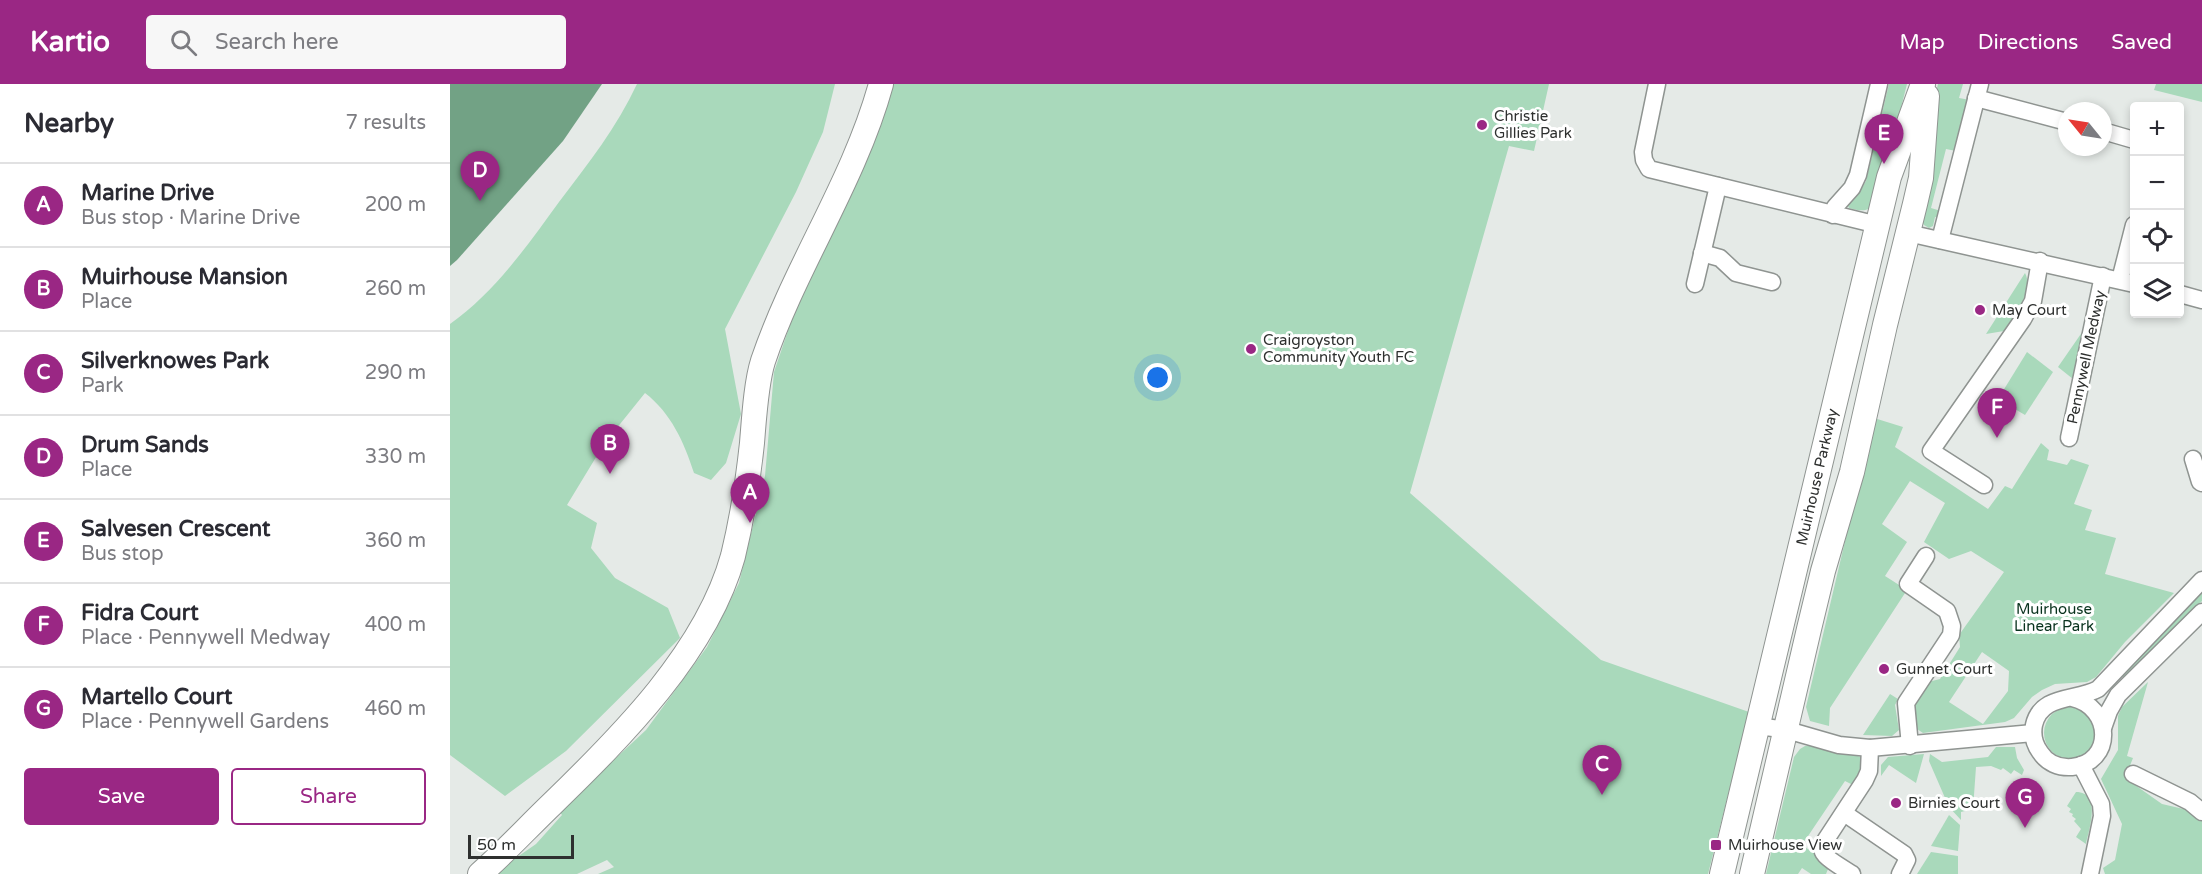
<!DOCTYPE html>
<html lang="en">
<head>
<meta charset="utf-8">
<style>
	body { margin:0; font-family:"Varela Round",sans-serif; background:#f7f7f7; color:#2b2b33 }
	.controls { position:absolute; right:18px; top:18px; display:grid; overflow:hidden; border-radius:6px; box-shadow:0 3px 9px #0003 }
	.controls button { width:54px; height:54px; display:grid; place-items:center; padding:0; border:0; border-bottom:2px solid #e1e1e2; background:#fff; color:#2b2b33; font:30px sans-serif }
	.compass { position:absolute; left:1608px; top:18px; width:54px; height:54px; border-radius:50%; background:#fff; box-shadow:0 3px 9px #0003; rotate:300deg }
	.scale { position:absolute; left:18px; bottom:15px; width:106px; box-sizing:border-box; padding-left:6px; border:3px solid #2e302f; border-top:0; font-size:16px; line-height:21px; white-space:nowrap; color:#2e302f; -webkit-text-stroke:4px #fff; paint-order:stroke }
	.you { position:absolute; left:708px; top:294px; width:21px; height:21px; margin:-15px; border:4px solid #fff; border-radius:50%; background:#1a73e8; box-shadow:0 0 0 9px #1a73e833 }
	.badge { display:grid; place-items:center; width:39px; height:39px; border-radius:50%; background:#9a2784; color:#fff; font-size:20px; font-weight:700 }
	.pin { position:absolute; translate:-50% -50px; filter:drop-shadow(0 2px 3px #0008) }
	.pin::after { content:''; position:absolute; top:32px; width:21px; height:18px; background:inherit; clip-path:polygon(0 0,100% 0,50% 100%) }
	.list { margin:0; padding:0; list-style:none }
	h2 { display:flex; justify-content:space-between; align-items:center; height:78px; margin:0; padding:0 24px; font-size:26px }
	h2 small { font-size:20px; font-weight:400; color:#7c7c81 }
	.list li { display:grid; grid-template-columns:39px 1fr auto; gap:18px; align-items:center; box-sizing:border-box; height:84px; padding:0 24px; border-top:2px solid #e1e1e2 }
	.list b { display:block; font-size:22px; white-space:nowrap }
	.list p { margin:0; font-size:20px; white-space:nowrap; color:#7c7c81 }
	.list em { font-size:20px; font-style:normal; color:#7c7c81 }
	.actions { display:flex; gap:12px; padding:18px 24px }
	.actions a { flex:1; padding:14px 0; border:2px solid #9a2784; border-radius:6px; text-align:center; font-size:21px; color:#9a2784 }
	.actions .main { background:#9a2784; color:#fff }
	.icon { flex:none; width:33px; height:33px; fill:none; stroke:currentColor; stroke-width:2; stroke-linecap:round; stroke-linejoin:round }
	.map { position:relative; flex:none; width:1752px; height:790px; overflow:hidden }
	header { display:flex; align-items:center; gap:36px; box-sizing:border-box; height:84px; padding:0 30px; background:#9a2784; color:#fff }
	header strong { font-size:28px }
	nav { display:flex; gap:33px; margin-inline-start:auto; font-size:21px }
	.search { width:420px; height:54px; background:#f7f7f7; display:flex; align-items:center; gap:15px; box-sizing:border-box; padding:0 21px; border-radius:6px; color:#7c7c81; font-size:22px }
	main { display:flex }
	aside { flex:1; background:#fff }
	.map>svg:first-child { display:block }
</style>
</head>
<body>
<header>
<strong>Kartio</strong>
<div class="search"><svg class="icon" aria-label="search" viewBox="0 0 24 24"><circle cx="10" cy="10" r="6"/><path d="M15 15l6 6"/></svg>Search here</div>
<nav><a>Map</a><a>Directions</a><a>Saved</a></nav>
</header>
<main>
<aside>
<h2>Nearby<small>7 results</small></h2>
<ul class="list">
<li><span class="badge">A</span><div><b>Marine Drive</b><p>Bus stop · Marine Drive</p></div><em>200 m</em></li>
<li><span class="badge">B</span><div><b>Muirhouse Mansion</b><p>Place</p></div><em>260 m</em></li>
<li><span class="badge">C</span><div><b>Silverknowes Park</b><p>Park</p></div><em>290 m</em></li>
<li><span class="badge">D</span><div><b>Drum Sands</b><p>Place</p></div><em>330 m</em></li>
<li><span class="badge">E</span><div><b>Salvesen Crescent</b><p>Bus stop</p></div><em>360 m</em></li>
<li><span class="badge">F</span><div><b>Fidra Court</b><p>Place · Pennywell Medway</p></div><em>400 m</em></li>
<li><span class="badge">G</span><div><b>Martello Court</b><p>Place · Pennywell Gardens</p></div><em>460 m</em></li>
</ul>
<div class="actions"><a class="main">Save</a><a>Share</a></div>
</aside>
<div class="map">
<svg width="1752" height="790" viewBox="0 0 1752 790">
	<rect width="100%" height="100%" fill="#e5eae7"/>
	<g fill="#a9d9bb" fill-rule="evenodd">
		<path d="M187 0H385L373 48 346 108 275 245 291 330 276 379 261 396 244 389C234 358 221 329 195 309L154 360 117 421 147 439 141 464 165 494 218 524 230 554 116 667 55 712 0 671V240C45 208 77 162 109 118 138 80 167 43 187 0Z"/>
		<polygon points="441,0 1099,0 1084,67 1059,62 960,409 1151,576 1299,628 1258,790 148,790 164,783 157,776 127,790 43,790 86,760 112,731 109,727 196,646 257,563 289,499 315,392 324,288 347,220 411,90"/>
		<path d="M1439 0H1457L1428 115C1419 128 1414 128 1399 124L1397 120 1408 111 1416 97Z"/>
		<polygon points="1488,0 1513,0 1509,14 1520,16 1506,67 1496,65 1481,124 1491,127 1489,134 1485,133 1483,142 1479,144 1474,141 1472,137 1484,16"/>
		<polygon points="1706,0 1752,0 1752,18 1704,6"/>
		<path d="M1575 189C1585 208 1563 232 1554 247L1536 250Z"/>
		<polygon points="1635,244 1626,291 1623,295 1608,283"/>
		<polygon points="1577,268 1603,288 1575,331 1548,315"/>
		<path d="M1424 334 1453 343 1445 363 1538 425 1555 402 1562 405 1591 359 1599 366 1597 376 1617 381 1621 375 1639 381 1624 420 1642 426 1635 446 1666 454 1655 490 1724 509 1675 558 1646 593 1637 598 1605 600 1592 606 1582 613 1564 634 1555 638 1473 649 1467 645 1463 620 1478 598 1490 595 1510 563 1509 551 1554 488 1521 467 1499 475 1474 458 1495 419 1460 397 1432 440 1457 458 1435 492 1457 506 1380 624 1379 642 1360 637 1356 623ZM1532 568 1559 587 1558 607 1533 640 1499 618Z"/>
		<polygon points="1752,505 1752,517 1675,595 1671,591"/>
		<polygon points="1698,598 1677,672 1683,674 1675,694 1712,720 1738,726 1752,737 1752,790 1655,790 1653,784 1665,776 1672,740 1651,695 1668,666 1668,632 1672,623"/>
		<polygon points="1440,610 1448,615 1445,621 1449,646 1442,652 1413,651"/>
		<circle cx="1620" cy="649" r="26"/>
		<polygon points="1355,662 1360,662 1412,673 1414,679 1405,702 1395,697 1352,761 1380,780 1376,790 1361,790 1352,784 1348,790 1316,790 1344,673 1350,665"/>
		<polygon points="1546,663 1565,663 1567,674 1574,686 1572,691 1564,686 1561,690 1553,684 1551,686 1541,682 1526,683 1523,725 1511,728 1511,736 1499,723 1479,677 1480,670 1492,678 1538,673"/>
		<polygon points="1474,670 1466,699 1439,681 1431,692 1431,681 1438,673"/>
		<path d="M1626 708C1652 708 1639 746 1636 760L1626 753 1631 745 1624 737 1626 735 1622 732 1623 730 1619 728 1621 725 1617 722Z"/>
		<polygon points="1499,731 1510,741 1508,767 1481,762"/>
		<polygon points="1481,768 1508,772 1508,790 1467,790"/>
	</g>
	<polygon fill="#72a285" points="0,0 152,0 113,57 7,176 0,182"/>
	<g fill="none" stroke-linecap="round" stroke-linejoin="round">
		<defs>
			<g id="street">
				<polyline points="1207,0 1193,68 1194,76 1199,85 1428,141"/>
				<polyline points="1526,14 1617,38"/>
				<polyline points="1653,47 1684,56"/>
				<polyline points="1383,131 1385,123 1402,104 1408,91 1429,0"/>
				<polyline points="1458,149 1684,200"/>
				<polyline points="1490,156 1530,0"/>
				<polyline points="1252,169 1270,174 1286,189 1322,198"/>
				<polyline points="1670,196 1684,141"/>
				<polyline points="1245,200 1268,102"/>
				<polyline points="1730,210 1752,216"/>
				<polyline points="1619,354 1653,192"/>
				<polyline points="1743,375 1750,398 1752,399"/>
				<polyline points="1534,401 1481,367 1573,235 1583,217 1590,177"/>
				<path d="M1622 614C1663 623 1664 679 1622 683 1609 684 1597 679 1590 668 1585 661 1582 651 1584 641 1591 610 1626 617 1648 605L1752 496"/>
				<polyline points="1308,642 1337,646 1389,661 1420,664 1583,649"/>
				<polyline points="1653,644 1659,627 1668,611 1752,528"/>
				<polyline points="1460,662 1456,619 1501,551 1502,542 1497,527 1458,500 1476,472"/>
				<polyline points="1631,681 1651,720 1652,732 1640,790"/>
				<polyline points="1683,690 1740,718 1752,728"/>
				<polyline points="1394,729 1454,770 1457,776 1450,790"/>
				<path d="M1402 790C1396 786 1375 774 1373 768 1372 765 1374 760 1375 757L1415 696 1419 687 1420 664"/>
			</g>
			<g id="secondary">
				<path d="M30 790C55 768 78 743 102 720 171 653 257 567 283 472 292 435 298 397 302 359 304 335 306 299 313 277 345 182 404 98 431 0"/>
				<polyline points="1272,790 1439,93 1473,0"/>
				<polyline points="1302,790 1359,545 1373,487 1402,388 1435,241 1465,120 1471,94 1477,12"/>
			</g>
		</defs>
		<use href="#street" stroke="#8f9491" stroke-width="19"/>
		<use href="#secondary" stroke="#8f9491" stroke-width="26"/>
		<use href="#street" stroke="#fff" stroke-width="16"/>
		<use href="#secondary" stroke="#fff" stroke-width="24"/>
	</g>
	<g fill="#9a2784" stroke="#fff" stroke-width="2">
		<circle cx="1032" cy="41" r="6"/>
		<circle cx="1530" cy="226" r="6"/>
		<circle cx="801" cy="265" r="6"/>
		<circle cx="1434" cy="585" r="6"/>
		<circle cx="1446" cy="719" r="6"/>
		<rect x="1260" y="755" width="12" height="12" rx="3"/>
	</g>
	<g text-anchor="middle" stroke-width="6" stroke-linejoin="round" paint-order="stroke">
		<g font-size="15" fill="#2e302f" stroke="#fff" text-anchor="start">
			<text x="1044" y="37">Christie<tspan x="1044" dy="17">Gillies Park</tspan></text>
			<text x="1542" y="231">May Court</text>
			<text x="813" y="261">Craigroyston<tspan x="813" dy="17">Community Youth FC</tspan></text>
			<text x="1446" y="590">Gunnet Court</text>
			<text x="1458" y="724">Birnies Court</text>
			<text x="1278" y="766">Muirhouse View</text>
		</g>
		<g font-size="15" fill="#2e302f" stroke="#fff">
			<text transform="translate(1636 273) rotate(-78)" y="5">Pennywell Medway</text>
			<text transform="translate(1367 393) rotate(-77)" y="5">Muirhouse Parkway</text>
		</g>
		<g font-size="15" fill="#08321d" stroke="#fff">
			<text x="1604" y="530">Muirhouse<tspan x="1604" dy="17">Linear Park</tspan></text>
		</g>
	</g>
</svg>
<div class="controls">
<button>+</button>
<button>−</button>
<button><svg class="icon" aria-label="locate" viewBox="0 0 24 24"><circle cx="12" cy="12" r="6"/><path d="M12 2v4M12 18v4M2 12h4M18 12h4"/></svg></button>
<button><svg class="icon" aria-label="layers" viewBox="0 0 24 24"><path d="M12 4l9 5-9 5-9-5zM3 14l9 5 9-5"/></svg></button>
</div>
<svg class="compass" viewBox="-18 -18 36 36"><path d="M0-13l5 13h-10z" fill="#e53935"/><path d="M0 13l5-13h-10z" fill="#7c7c81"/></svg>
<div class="scale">50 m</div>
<div class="you"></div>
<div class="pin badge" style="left:300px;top:439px">A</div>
<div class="pin badge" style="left:160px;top:390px">B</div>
<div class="pin badge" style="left:1152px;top:711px">C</div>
<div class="pin badge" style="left:30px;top:117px">D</div>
<div class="pin badge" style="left:1434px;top:80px">E</div>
<div class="pin badge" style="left:1547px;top:354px">F</div>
<div class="pin badge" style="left:1575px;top:744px">G</div>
</div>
</main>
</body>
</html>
